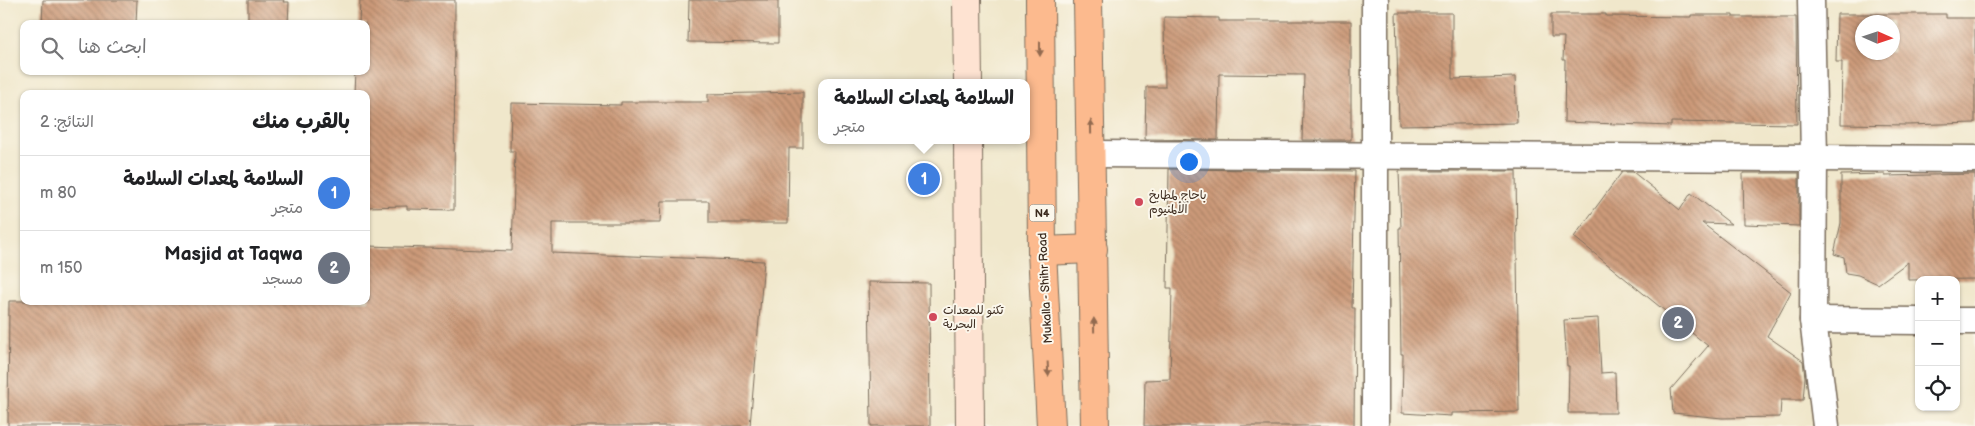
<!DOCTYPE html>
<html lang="ar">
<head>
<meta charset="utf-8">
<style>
	body { margin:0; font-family:"Balsamiq Sans","Playpen Sans Arabic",sans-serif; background:#f6f6f6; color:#202124; direction:rtl }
	.controls { position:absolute; right:15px; bottom:15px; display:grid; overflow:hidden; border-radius:10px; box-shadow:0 1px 4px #0004 }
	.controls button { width:45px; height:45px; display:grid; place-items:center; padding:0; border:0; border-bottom:1px solid #e0e0e0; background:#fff; color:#202124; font:25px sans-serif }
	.compass { position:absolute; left:1855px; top:15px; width:45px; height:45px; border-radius:50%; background:#fff; box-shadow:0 1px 4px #0004; rotate:93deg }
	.you { position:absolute; left:1188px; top:161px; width:18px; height:18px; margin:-12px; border:4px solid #fff; border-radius:50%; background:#1a73e8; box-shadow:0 0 0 8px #1a73e833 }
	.badge { display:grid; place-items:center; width:32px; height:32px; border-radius:50%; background:#7c3aed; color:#fff; font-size:16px; font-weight:700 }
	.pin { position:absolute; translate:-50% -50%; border:2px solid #fff; box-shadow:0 1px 5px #0006 }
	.popup { position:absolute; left:818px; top:79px; width:212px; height:65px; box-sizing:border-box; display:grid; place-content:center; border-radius:10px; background:#fff; filter:drop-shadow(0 1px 4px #0005); font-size:16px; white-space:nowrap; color:#757577 }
	.popup b { font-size:19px; color:#202124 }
	.popup::after { content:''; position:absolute; left:50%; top:100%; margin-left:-10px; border:10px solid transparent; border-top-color:#fff }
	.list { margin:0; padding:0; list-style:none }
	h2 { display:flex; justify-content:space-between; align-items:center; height:65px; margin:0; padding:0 20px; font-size:21px }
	h2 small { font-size:16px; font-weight:400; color:#757577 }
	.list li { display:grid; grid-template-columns:32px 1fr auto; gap:15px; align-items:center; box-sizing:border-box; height:75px; padding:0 20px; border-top:1px solid #e0e0e0 }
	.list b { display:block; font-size:19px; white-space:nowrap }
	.list p { margin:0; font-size:16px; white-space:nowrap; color:#757577 }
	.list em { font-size:16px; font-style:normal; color:#757577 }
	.icon { flex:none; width:28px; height:28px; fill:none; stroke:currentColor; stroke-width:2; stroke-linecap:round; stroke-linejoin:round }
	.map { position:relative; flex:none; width:1975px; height:426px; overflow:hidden; direction:ltr }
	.search { position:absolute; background:#fff; box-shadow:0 1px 4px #0004; left:20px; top:20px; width:350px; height:55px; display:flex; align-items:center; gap:12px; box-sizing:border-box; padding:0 18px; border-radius:10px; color:#757577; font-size:19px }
	.panel { position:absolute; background:#fff; box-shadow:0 1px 4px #0004; left:20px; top:90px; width:350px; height:215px; border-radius:10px; direction:rtl }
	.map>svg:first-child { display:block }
</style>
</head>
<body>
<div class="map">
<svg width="1975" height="426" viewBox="0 0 1975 426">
	<defs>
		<pattern id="building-back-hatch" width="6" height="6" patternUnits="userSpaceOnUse" patternTransform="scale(1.25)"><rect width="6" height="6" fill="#cc9a79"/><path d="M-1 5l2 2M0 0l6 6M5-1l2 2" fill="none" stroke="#a77e63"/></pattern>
	</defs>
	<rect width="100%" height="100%" fill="#fbf7ec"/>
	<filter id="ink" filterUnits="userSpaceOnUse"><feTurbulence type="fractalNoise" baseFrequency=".02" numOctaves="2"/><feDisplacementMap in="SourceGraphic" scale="10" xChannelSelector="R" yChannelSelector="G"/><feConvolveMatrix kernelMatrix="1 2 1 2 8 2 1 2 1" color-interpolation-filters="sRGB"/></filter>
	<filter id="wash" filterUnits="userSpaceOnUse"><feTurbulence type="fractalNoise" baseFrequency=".0096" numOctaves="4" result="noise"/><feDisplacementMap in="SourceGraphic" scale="20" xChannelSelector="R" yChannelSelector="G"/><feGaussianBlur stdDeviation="1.12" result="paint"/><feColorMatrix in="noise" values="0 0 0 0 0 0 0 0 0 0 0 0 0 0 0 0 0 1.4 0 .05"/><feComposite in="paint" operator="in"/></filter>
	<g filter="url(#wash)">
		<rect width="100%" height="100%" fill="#f0e7cb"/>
		<g id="blocks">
			<g fill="url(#building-back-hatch)" fill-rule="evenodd">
				<polygon points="43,0 137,0 136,24 42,24"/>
				<polygon points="248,0 284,0 283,2 289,2 288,24 248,24"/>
				<polygon points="360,0 455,0 454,210 407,209 407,206 366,207 366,94 354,94 355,71 366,71 366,24 359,24"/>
				<polygon points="689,0 778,0 778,43 688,42"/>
				<polygon points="1396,13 1452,13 1452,79 1515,77 1517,123 1399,125"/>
				<polygon points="1551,14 1606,14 1606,16 1691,17 1691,15 1733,15 1733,17 1796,17 1797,124 1671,122 1671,126 1564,122 1565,60 1563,60 1564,37 1551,37"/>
				<path d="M1837 14H1946V18H1975V123L1907 125 1841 124 1842 62H1836ZM1862 22H1892V52H1862Z"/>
				<polygon points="1164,17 1219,18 1219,21 1351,21 1351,140 1302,140 1304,75 1219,74 1218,140 1145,139 1146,87 1165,87"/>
				<polygon points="803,92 803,148 789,148 788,223 709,223 709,201 661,201 660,223 552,223 552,253 764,261 750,426 8,426 9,301 369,301 369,246 512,251 515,151 510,151 511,103 621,105 621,102 708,102 708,94"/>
				<polygon points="1169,169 1355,171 1352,308 1355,308 1354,426 1144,426 1145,380 1170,379 1172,288 1167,288"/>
				<polygon points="1399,171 1516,171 1519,412 1451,413 1451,416 1402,413 1403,354 1401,354 1399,228 1401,228"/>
				<polygon points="1622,172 1633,172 1680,210 1691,193 1731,224 1702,223 1791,292 1767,336 1803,361 1805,377 1803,400 1781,400 1780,417 1722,418 1673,413 1671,389 1708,346 1574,237"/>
				<polygon points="1743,173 1799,173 1799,226 1744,224"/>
				<polygon points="1885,174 1885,176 1975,174 1975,279 1908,280 1908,262 1878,284 1858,275 1846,273 1844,257 1834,254 1841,223 1841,175"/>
				<polygon points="869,282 929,283 930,426 871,426"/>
				<polygon points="1598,318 1601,373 1615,372 1616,413 1568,413 1569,366 1567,366 1564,320"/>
			</g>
		</g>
	</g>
	<g filter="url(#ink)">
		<use href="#blocks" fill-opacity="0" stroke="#7a6c5b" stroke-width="1"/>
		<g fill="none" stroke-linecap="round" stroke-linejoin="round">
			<defs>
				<g id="street">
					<polyline points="1811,0 1814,158 1813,320 1826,426"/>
					<polyline points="1091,154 1975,159"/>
					<polyline points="1813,320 1919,321"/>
					<polyline points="1956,321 1975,321"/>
					<polyline points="1375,426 1375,0"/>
				</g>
				<g id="secondary">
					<polyline points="967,0 968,83"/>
					<polyline points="968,140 970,426"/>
				</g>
				<g id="highway">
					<polyline points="1040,0 1042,251 1051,426"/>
					<polyline points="1088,0 1095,426"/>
					<polyline points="1042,251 1093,249"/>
				</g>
			</defs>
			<use href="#street" stroke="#7a6c5b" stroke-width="29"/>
			<use href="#secondary" stroke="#7a6c5b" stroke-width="30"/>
			<use href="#highway" stroke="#7a6c5b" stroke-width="30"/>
			<use href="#street" stroke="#fff" stroke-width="26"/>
			<use href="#secondary" stroke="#fee3d2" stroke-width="28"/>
			<use href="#highway" stroke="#fcba8e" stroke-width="28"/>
		</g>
		<defs><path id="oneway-solid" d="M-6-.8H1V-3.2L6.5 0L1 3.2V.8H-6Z" transform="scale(1.25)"/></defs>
		<g fill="#926b50">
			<use href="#oneway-solid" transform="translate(1040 49) rotate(90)"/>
			<use href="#oneway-solid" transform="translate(1091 127) rotate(-91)"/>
			<use href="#oneway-solid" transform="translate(1094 325) rotate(-91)"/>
			<use href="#oneway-solid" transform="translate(1048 369) rotate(87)"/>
		</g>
	</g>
	<g fill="#d1495b" stroke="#fbf7ec" stroke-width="2">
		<circle cx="1139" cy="202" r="5"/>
		<circle cx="933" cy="317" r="5"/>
	</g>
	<g text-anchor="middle" stroke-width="4" stroke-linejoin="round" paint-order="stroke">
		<rect fill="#fbf7ec" stroke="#75685c" stroke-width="1" x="1029.5" y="204.5" width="25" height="17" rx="4"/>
		<g font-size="11" font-weight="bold" fill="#3b2a1e">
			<text x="1042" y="217">N4</text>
		</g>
		<g font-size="12" fill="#3b2a1e" stroke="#fbf7ec" text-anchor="start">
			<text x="1149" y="199">باحاج لمطابخ<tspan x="1149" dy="14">الألمنيوم</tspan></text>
			<text x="943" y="314">تكنو للمعدات<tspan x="943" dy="14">البحرية</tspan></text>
		</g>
		<g font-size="12" fill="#3b2a1e" stroke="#fbf7ec">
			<text transform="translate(1045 288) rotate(-93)" y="4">Mukalla - Shihr Road</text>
		</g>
	</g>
</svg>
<div class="controls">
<button>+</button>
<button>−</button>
<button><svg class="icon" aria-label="locate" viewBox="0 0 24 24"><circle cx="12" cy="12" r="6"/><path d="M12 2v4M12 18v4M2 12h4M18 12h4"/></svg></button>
</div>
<svg class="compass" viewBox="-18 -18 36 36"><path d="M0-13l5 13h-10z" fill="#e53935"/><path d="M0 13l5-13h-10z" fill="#757577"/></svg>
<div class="you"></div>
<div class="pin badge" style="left:924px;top:179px;background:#3f7fe0">1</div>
<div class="popup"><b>السلامة لمعدات السلامة</b>متجر</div>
<div class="pin badge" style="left:1678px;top:323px;background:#6b7280">2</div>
<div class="search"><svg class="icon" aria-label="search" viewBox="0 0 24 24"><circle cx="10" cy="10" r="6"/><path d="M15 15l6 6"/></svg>ابحث هنا</div>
<section class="panel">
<h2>بالقرب منك<small>النتائج: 2</small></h2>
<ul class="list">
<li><span class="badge" style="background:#3f7fe0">1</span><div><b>السلامة لمعدات السلامة</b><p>متجر</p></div><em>80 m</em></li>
<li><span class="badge" style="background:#6b7280">2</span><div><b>Masjid at Taqwa</b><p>مسجد</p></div><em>150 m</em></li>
</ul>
</section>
</div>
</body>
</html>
